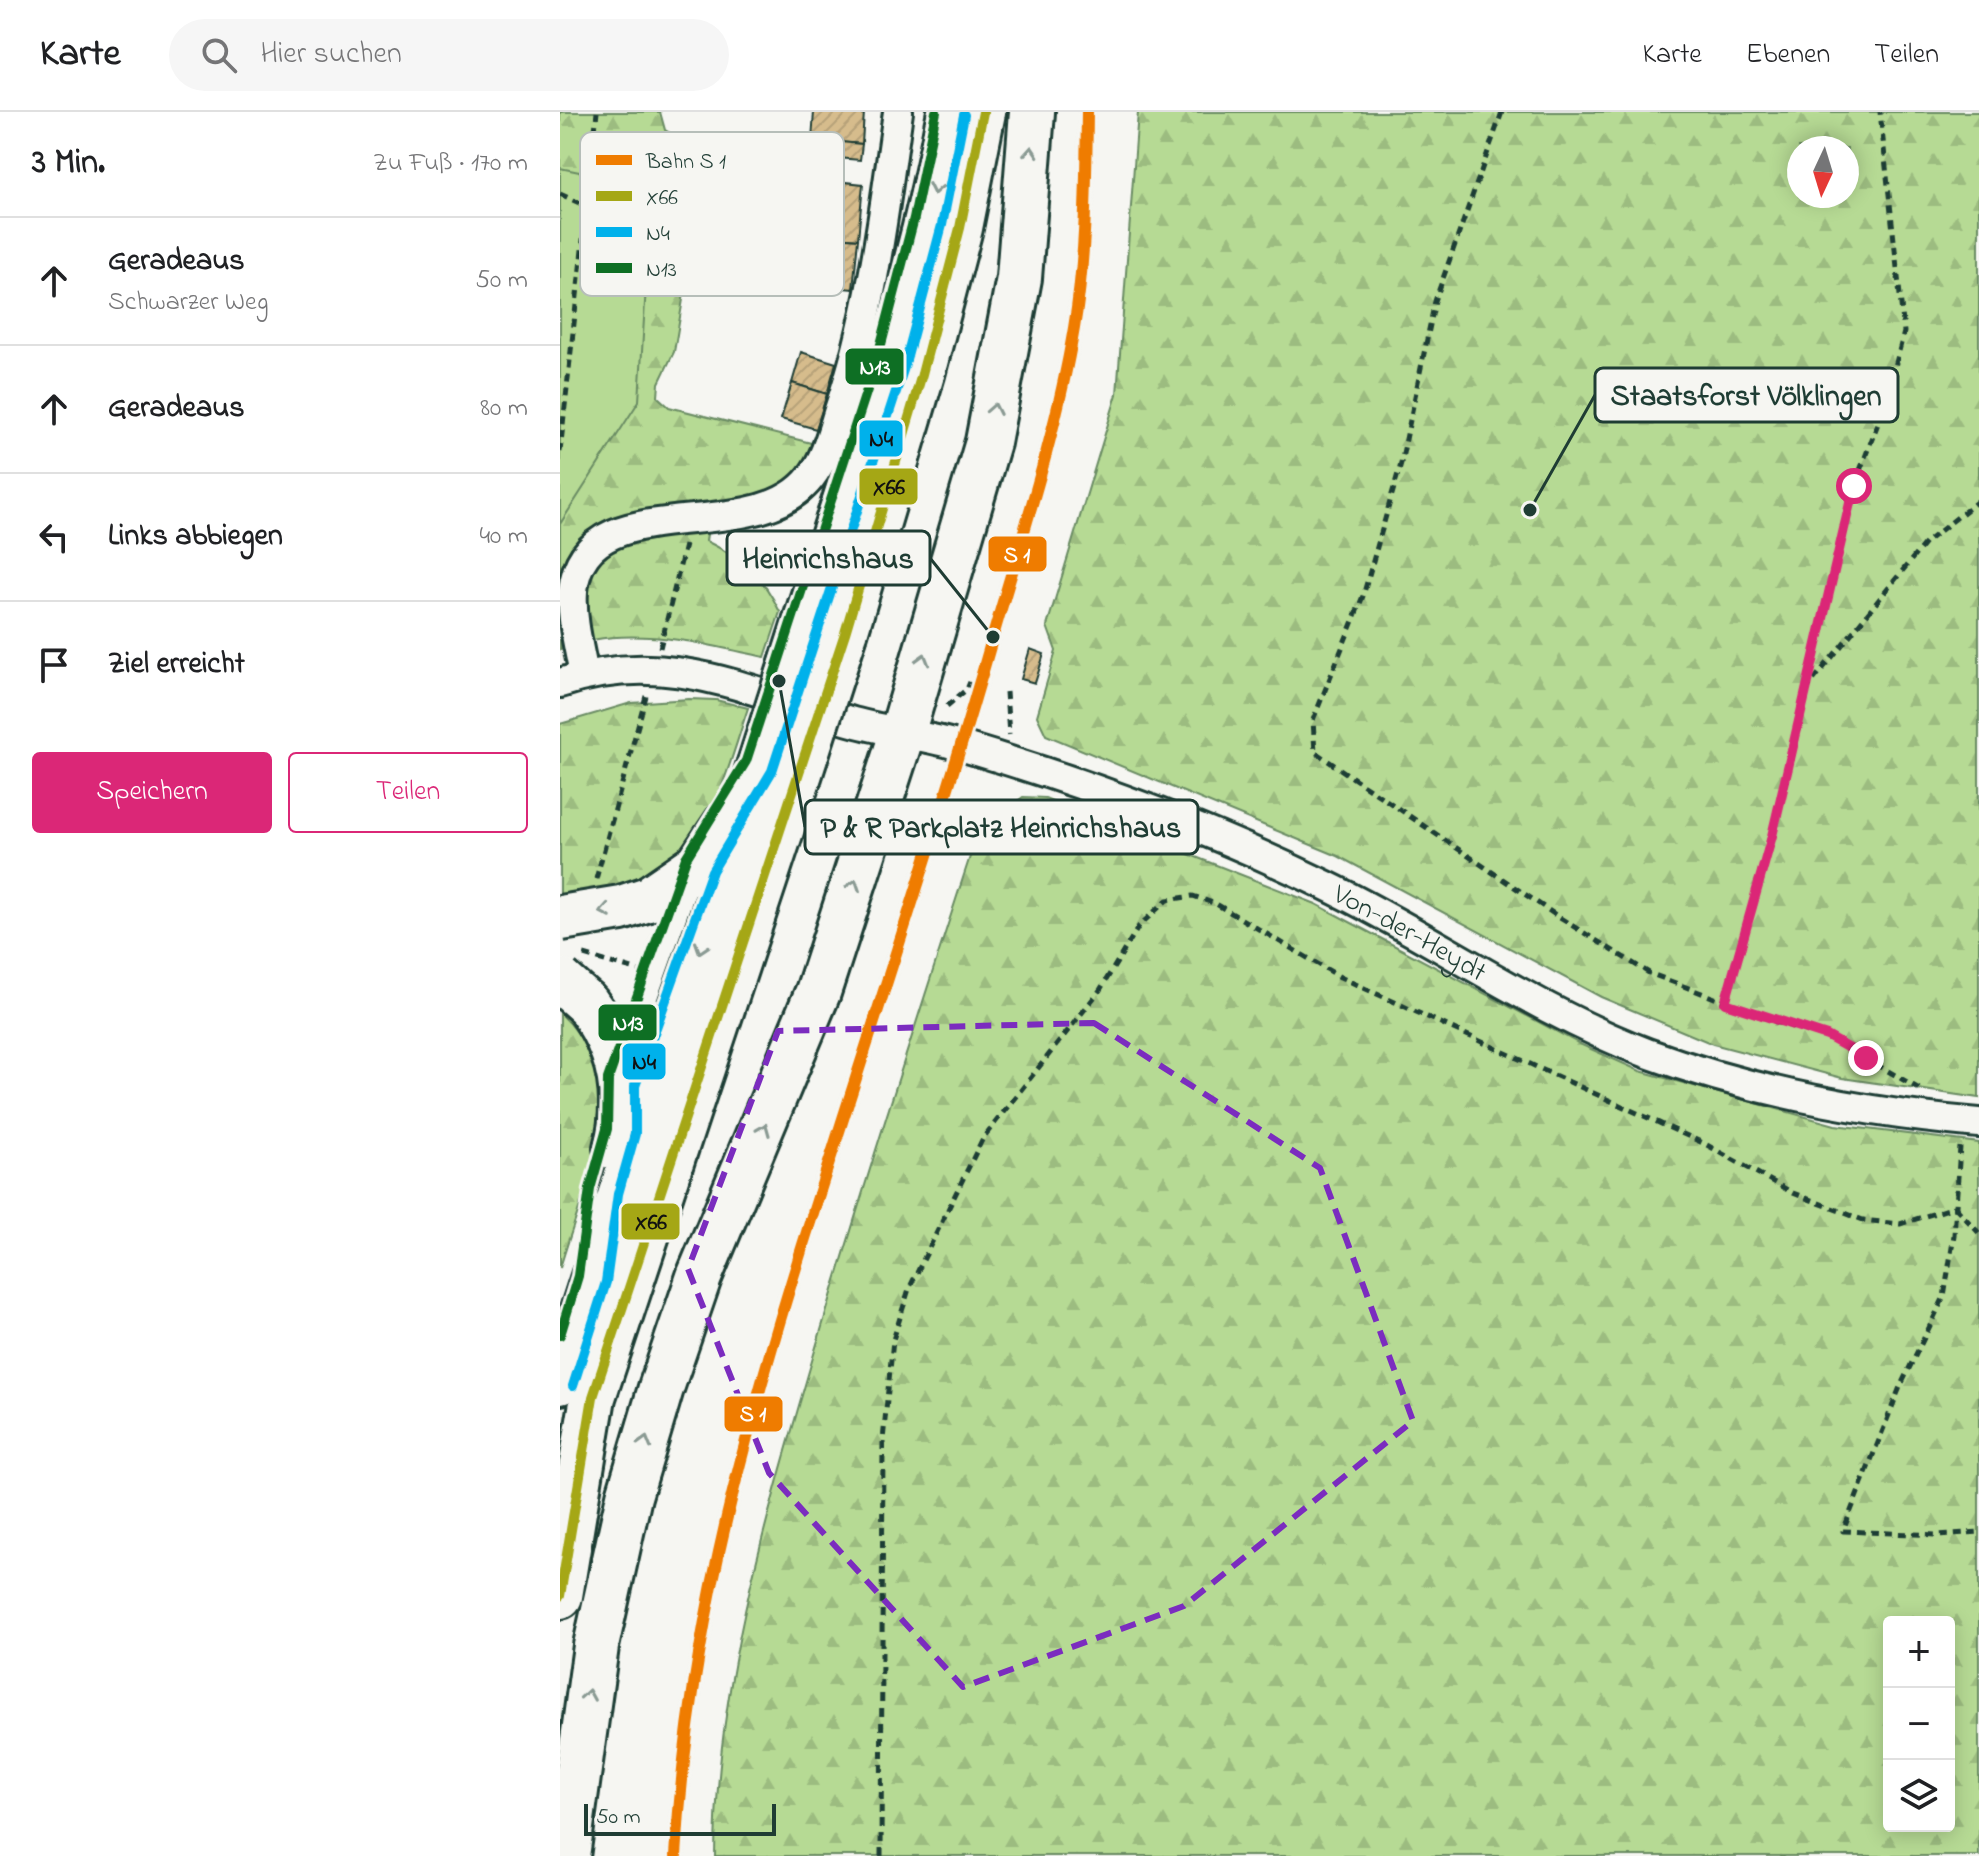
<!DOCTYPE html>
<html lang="de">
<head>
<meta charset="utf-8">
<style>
	body { margin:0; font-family:"Indie Flower",sans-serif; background:#f6f6f6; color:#202124 }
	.controls { position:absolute; right:24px; bottom:24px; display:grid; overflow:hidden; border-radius:8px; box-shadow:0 4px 20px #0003 }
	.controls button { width:72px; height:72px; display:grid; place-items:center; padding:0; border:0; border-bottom:2px solid #e0e0e0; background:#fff; color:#202124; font:40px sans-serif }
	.compass { position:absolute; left:1227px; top:24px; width:72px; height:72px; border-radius:50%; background:#fff; box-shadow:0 4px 20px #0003; rotate:184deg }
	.scale { position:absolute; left:24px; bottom:20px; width:192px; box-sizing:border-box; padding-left:8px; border:4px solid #1f3d34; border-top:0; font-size:22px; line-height:28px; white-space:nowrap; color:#1f3d34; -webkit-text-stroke:6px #f6f6f2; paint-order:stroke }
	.stop { position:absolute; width:24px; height:24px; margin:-18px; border:6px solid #db2777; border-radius:50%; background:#fff }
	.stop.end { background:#db2777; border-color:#fff; box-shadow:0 2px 8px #0008 }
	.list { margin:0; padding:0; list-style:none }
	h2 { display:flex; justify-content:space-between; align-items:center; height:104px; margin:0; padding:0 32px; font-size:34px }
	h2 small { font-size:26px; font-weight:400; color:#757577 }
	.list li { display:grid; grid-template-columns:52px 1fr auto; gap:24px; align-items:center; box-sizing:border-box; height:128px; padding:0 32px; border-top:2px solid #e0e0e0 }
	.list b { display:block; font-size:30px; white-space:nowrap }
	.list p { margin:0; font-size:26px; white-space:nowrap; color:#757577 }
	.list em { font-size:26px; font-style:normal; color:#757577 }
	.actions { display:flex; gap:16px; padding:24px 32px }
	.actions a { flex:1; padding:18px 0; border:2px solid #db2777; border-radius:8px; text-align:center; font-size:28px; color:#db2777 }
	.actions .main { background:#db2777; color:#fff }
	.icon { flex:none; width:44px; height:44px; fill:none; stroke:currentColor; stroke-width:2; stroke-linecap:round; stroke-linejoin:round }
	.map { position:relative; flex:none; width:1419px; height:1744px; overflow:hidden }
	header { display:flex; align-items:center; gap:48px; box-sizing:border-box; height:112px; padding:0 40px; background:#fff; border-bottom:2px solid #e0e0e0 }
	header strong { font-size:38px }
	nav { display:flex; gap:44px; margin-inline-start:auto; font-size:28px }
	.search { width:560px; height:72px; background:#f6f6f6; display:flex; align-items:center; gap:20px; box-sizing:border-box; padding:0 28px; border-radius:44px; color:#757577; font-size:30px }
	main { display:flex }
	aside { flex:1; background:#fff }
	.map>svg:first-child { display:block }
</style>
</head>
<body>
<header>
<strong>Karte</strong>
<div class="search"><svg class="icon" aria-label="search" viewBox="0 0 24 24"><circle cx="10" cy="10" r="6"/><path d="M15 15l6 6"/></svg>Hier suchen</div>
<nav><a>Karte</a><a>Ebenen</a><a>Teilen</a></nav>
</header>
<main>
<aside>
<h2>3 Min.<small>Zu Fuß · 170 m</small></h2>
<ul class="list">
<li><svg class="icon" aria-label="ahead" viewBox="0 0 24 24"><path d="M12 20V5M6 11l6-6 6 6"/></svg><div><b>Geradeaus</b><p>Schwarzer Weg</p></div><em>50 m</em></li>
<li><svg class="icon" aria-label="ahead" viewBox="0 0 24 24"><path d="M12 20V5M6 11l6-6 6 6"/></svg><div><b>Geradeaus</b></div><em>80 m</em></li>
<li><svg class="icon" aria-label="left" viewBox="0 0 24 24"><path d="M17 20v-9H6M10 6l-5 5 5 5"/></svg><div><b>Links abbiegen</b></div><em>40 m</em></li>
<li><svg class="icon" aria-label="arrive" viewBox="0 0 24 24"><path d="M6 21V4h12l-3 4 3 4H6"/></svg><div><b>Ziel erreicht</b></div></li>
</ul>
<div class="actions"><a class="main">Speichern</a><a>Teilen</a></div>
</aside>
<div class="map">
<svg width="1419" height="1744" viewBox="0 0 1419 1744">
	<defs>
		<pattern id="forest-firs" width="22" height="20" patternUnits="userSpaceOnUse" patternTransform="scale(2)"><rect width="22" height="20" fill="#b6da94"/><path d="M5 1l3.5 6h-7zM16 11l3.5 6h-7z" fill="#9cbc80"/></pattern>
		<pattern id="building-hatch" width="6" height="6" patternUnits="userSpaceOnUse" patternTransform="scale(2)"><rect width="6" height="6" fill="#d6bc8c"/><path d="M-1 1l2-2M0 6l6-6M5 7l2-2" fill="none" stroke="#b7a279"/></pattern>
	</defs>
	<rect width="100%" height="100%" fill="#f6f6f2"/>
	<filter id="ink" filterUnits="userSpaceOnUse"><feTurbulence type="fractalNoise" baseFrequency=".0125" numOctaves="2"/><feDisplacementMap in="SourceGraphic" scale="16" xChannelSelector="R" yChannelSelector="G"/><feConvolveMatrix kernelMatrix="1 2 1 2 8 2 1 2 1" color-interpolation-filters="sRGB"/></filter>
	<g filter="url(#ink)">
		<g fill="url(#forest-firs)" stroke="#6a8c64" stroke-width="2" fill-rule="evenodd">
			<path d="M0 0H100L105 18 119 26 126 170 114 240 99 271 98 285 109 295 255 332 240 367 215 381 151 395 146 429C184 448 201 461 220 500L205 545C140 531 64 511 0 537Z"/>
			<path d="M578 0H1419V986L1282 966 1153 932 1041 885 778 744 486 623 477 604 496 539 487 514 557 282ZM1287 36V84H1239V36Z"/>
			<path d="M129 587 156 588 188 596C166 662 149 741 78 771 55 781 25 783 0 789V612L71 591Z"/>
			<path d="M463 685 485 686 756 792 1022 933 1080 959 1275 1013 1419 1031V1744H155C156 1578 203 1417 249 1259 302 1077 360 897 419 717ZM1329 1510H1389V1714H1329Z"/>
			<path d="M0 901C75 970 24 1074 0 1156Z"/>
		</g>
		<polygon fill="#b6da94" stroke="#6a8c64" stroke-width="2" points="0,56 92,75 79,289 0,412"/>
		<g fill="url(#building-hatch)" stroke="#1f3d34" stroke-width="2">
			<polygon points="254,0 304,0 302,32 252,28"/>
			<polygon points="280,30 302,32 300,48 278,46"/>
			<polygon points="257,67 303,72 298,127 252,123"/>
			<polygon points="252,123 298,127 293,177 252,173 253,159 248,159"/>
			<polygon points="241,240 276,251 267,282 232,271"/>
			<polygon points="232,271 267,282 256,317 221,307"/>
			<polygon points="470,537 484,542 475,571 461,567"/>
		</g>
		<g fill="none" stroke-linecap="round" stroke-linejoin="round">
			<defs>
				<polyline id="lane" points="68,947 131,771"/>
				<g id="street">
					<path d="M24 563C19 536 11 506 13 479 23 369 194 440 251 365 266 346 272 320 279 298 312 202 324 100 338 0"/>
					<path id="s1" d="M0 571C109 535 190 580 293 610 330 620 368 624 404 635 526 671 650 717 765 773 873 825 973 898 1087 941 1193 980 1307 1001 1419 1011"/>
				</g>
				<g id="highway">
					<path d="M246 508C301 340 358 174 390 0"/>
					<polyline points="285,521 362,262 400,116 423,0"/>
					<polyline points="88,787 139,752 168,709"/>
					<path d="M27 892C59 935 70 984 56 1036"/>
					<polyline points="0,1270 199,655"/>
					<polyline points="0,1484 33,1285 238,667"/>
					<polyline points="7,1744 36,1534 69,1384 101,1276 139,1165 258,880 342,622 428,330 459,166 472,0"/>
				</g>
			</defs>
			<use href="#lane" stroke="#1f3d34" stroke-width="20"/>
			<use href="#street" stroke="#1f3d34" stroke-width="34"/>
			<use href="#highway" stroke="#1f3d34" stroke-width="50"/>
			<g stroke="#1f3d34" stroke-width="5" stroke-dasharray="8 6" stroke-linecap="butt">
				<polyline points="942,0 875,189 841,351 803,484 753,608 755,640 1000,806 1089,861 1218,910 1267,924 1361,978"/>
				<polyline points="0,82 26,94"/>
				<polyline points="0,340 37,0"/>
				<polyline points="100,536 125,433"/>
				<polyline points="1247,576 1294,374 1325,293 1344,220 1320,0"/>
				<polyline points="446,580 449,623"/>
				<polyline points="387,594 407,577 410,570"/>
				<polyline points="36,767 86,584"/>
				<polyline points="24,843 79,859"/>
				<polyline points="1165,891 1212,724 1247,576 1365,431 1419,388"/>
				<polyline points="1400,1035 1394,1123 1384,1185 1340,1275 1283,1419 1377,1423 1419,1420"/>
				<polyline points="1395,1095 1419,1121"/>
				<polyline points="321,1744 323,1328 333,1228 349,1177 423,1026 540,878 579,814 607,788 633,784 656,792 780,865 1145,1032 1233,1081 1303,1108 1340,1112 1395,1095"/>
			</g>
			<use href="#lane" stroke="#f6f6f2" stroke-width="14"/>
			<use href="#street" stroke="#f6f6f2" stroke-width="28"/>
			<use href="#highway" stroke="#f6f6f2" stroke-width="44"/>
			<defs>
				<g id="highway-bridge">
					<polyline points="199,655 246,508"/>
					<polyline points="238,667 285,521"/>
					<polyline points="1,806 61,796 88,787"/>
					<polyline points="0,868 27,892"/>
				</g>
			</defs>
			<use href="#highway-bridge" stroke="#1f3d34" stroke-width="50" stroke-linecap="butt"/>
			<use href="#highway-bridge" stroke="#f6f6f2" stroke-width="44"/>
			<defs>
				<polyline id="bus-1" points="0,1484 33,1285 285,521 362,262 400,116 423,0"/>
				<polyline id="bus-2" points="13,1274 46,1170 58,1082 75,1022 75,974 152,759 212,659 345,252 382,113 404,3"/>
				<polyline id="bus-3" points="0,1223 18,1164 30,1077 47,1017 48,967 126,746 186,649 318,244 354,106 376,0"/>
			</defs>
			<use href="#bus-1" stroke="#f6f6f2" stroke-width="16"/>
			<use href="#bus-2" stroke="#f6f6f2" stroke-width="16"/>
			<use href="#bus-3" stroke="#f6f6f2" stroke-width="16"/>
			<use href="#bus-1" stroke="#a5a715" stroke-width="10"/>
			<use href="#bus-2" stroke="#00b1eb" stroke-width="10"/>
			<use href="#bus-3" stroke="#0e6f24" stroke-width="10"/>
			<defs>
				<path id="rail-1" d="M116 1744C129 1497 200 1265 275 1032 328 865 383 699 431 531 461 427 496 323 514 216 526 145 526 72 527 0"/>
			</defs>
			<use href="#rail-1" stroke="#f6f6f2" stroke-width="18"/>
			<use href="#rail-1" stroke="#ef7c00" stroke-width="12"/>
		</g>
		<defs><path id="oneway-chevron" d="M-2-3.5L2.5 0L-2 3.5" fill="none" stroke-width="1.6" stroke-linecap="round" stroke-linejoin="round" transform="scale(2)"/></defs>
		<g stroke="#8a9a93">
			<use href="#oneway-chevron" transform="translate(471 40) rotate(-86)"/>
			<use href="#oneway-chevron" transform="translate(375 77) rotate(101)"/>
			<use href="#oneway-chevron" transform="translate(434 297) rotate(-79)"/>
			<use href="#oneway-chevron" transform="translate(363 547) rotate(-74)"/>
			<use href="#oneway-chevron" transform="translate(294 773) rotate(-71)"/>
			<use href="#oneway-chevron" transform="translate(45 799) rotate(170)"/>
			<use href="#oneway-chevron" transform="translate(141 836) rotate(108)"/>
			<use href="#oneway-chevron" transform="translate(204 1017) rotate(-68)"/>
			<use href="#oneway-chevron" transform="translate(85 1330) rotate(-74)"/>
			<use href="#oneway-chevron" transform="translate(28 1583) rotate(-81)"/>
		</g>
	</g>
	<g fill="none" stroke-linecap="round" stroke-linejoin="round" filter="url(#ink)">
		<polyline stroke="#db2777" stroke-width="10" points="1294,374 1212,724 1165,891 1267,924 1306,946"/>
	</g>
	<path fill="none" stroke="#7b2cbf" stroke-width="6" stroke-dasharray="16 10" stroke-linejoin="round" d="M534 911 760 1056 853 1309 624 1494 403 1575 209 1361 128 1157 218 919Z"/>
	<g text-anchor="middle" stroke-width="6" stroke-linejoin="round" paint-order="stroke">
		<g font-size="28" fill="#1f3d34" stroke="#f6f6f2">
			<text dy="10" stroke="none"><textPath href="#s1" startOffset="900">Von-der-Heydt</textPath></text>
		</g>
	</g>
	<rect x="20" y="20" width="264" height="164" rx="12" fill="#f6f6f2" stroke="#b6beb9" stroke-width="2"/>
	<rect x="36" y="43" width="36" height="10" fill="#ef7c00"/>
	<rect x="36" y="79" width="36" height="10" fill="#a5a715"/>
	<rect x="36" y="115" width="36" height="10" fill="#00b1eb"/>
	<rect x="36" y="151" width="36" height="10" fill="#0e6f24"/>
	<g font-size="22" fill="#1f3d34">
		<text x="86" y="56">Bahn S 1</text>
		<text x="86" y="92">X66</text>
		<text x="86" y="128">N4</text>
		<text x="86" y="164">N13</text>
	</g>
	<path fill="none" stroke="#1f3d34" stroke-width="3" d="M970 398L1035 283M433 525L370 446M219 569L245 715"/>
	<g fill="#1f3d34" stroke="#f6f6f2" stroke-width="3">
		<circle cx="970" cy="398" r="8"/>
		<circle cx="433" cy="525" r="8"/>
		<circle cx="219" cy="569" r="8"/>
	</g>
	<g fill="#f6f6f2" stroke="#1f3d34" stroke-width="3">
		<rect x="1035" y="256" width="303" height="54" rx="8"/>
		<rect x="167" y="419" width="203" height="54" rx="8"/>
		<rect x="245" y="688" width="393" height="54" rx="8"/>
	</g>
	<g font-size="30" text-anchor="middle" font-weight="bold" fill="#1f3d34">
		<text x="1186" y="293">Staatsforst Völklingen</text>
		<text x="268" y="456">Heinrichshaus</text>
		<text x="441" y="725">P &amp; R Parkplatz Heinrichshaus</text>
	</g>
	<g stroke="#f6f6f2" stroke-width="3">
		<rect x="284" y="235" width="61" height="39" rx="8" fill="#0e6f24"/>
		<rect x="298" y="307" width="46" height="39" rx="8" fill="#00b1eb"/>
		<rect x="298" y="355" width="61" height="39" rx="8" fill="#a5a715"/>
		<rect x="427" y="423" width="61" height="38" rx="8" fill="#ef7c00"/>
		<rect x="37" y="891" width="61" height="39" rx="8" fill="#0e6f24"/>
		<rect x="61" y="930" width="46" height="39" rx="8" fill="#00b1eb"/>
		<rect x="60" y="1090" width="61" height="39" rx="8" fill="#a5a715"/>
		<rect x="163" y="1283" width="61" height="38" rx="8" fill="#ef7c00"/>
	</g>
	<g font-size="22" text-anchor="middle" font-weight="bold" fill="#fff">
		<text x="315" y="262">N13</text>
		<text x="457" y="450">S 1</text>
		<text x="68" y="918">N13</text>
		<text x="193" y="1309">S 1</text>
	</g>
	<g font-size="22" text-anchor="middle" font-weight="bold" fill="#111">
		<text x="321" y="334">N4</text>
		<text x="329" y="382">X66</text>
		<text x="84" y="957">N4</text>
		<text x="91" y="1117">X66</text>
	</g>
</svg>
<div class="controls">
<button>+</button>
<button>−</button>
<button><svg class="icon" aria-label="layers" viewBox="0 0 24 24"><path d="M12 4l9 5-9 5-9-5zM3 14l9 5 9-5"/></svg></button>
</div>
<svg class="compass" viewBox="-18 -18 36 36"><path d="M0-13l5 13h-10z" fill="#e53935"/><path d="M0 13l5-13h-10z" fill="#757577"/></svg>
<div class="scale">50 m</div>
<div class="stop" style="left:1294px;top:374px"></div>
<div class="stop end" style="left:1306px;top:946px"></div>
</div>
</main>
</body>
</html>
